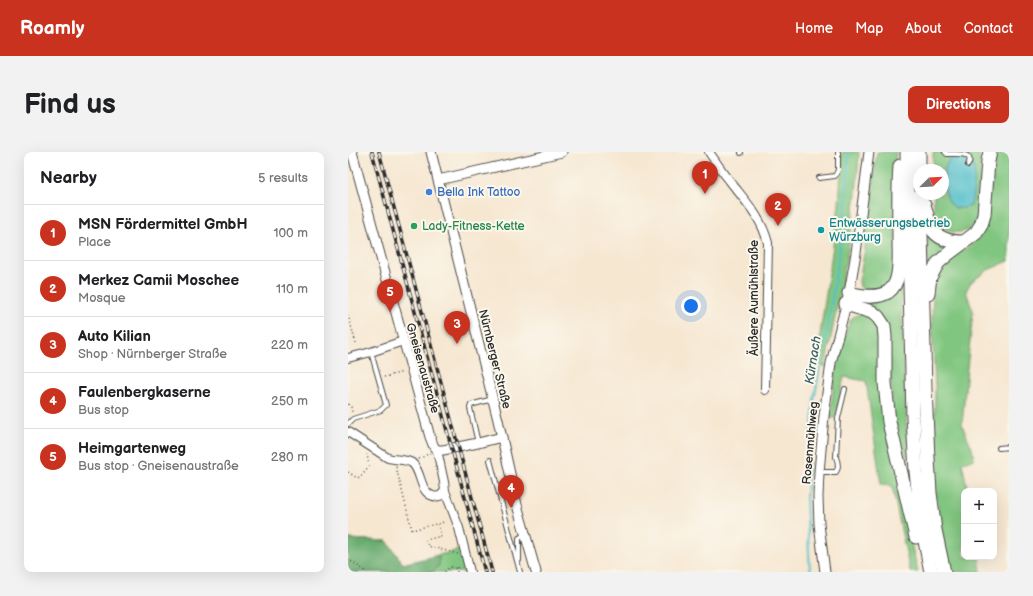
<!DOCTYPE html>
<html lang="en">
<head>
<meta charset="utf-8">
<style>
	body { margin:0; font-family:"Balsamiq Sans",sans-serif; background:#f2f2f2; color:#202124 }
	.controls { position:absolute; right:12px; bottom:12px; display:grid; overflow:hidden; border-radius:8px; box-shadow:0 4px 16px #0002 }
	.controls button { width:36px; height:36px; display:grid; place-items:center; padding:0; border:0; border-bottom:1px solid #e0e0e0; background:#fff; color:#202124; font:20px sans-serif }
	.compass { position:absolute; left:565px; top:12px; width:36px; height:36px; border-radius:50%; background:#fff; box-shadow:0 4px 16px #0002; rotate:66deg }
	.you { position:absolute; left:343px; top:154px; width:14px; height:14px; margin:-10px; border:3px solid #fff; border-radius:50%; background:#1a73e8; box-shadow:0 0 0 6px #1a73e833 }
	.badge { display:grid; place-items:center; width:26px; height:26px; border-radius:50%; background:#c8321e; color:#fff; font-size:13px; font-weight:700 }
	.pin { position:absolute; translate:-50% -33px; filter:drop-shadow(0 1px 2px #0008) }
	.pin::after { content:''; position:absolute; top:21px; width:14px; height:12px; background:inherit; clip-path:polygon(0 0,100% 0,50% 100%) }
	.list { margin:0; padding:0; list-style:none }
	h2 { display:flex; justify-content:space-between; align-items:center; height:52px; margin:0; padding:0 16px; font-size:17px }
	h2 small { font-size:13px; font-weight:400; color:#757577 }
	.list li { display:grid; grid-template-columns:26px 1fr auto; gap:12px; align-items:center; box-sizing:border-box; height:56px; padding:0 16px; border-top:1px solid #e0e0e0 }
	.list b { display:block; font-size:15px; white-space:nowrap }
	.list p { margin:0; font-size:13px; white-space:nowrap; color:#757577 }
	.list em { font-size:13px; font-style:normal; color:#757577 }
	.map { position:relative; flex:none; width:661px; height:420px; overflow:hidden; border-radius:8px }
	header { display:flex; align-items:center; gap:24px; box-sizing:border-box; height:56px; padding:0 20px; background:#c8321e; color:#fff }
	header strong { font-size:19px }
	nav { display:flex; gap:22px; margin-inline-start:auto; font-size:14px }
	.intro { display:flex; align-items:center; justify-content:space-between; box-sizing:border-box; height:96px; padding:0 24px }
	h1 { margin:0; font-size:28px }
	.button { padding:10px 18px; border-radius:8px; background:#c8321e; color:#fff; font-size:14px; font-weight:700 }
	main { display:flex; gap:24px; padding:0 24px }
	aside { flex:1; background:#fff; border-radius:8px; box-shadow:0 4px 16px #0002 }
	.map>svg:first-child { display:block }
</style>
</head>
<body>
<header>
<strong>Roamly</strong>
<nav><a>Home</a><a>Map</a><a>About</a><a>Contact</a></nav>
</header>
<div class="intro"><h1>Find us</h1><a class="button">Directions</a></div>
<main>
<aside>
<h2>Nearby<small>5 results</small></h2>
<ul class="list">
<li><span class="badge">1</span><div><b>MSN Fördermittel GmbH</b><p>Place</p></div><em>100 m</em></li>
<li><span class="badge">2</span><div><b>Merkez Camii Moschee</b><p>Mosque</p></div><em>110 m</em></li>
<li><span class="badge">3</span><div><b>Auto Kilian</b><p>Shop · Nürnberger Straße</p></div><em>220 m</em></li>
<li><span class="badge">4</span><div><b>Faulenbergkaserne</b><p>Bus stop</p></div><em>250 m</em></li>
<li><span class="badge">5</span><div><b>Heimgartenweg</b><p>Bus stop · Gneisenaustraße</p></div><em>280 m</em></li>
</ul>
</aside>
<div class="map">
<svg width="661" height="420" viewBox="0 0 661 420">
	<rect width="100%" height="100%" fill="#fbf7ec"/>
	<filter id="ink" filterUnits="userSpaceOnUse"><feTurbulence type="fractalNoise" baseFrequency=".025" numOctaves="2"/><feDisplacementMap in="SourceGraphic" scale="8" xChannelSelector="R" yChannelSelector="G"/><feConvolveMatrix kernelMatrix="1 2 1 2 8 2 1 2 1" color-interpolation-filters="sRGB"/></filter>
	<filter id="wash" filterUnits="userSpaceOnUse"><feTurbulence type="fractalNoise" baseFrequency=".012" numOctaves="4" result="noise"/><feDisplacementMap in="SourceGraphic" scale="16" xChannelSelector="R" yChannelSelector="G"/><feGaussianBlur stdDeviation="0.9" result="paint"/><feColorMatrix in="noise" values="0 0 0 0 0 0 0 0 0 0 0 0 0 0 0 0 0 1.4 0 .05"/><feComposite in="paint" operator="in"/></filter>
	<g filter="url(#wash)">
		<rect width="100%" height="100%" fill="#f6e7d1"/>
		<g fill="#81c680" stroke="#567856">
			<path d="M494 0H511C508 73 491 144 477 215L468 210 491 53Z"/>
			<polygon points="529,0 548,0 546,24 548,104 543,130 536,136 529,139 514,137 512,135 511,129 516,102"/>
			<path d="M585 0H630C635 17 632 35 630 52 630 57 631 63 629 67 628 69 626 74 624 75 614 84 595 81 589 69 585 63 586 49 586 42H595V18H585Z"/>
			<polygon points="653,0 661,1 661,109 640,118 623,130 618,139 625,160 619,216 614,273 624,296 626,307 614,311 620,339 616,339 616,405 631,405 633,420 601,420 589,349 586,315 587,235 584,169 585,133 594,113 627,90 632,85 645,26 648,4 651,1"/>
			<polygon points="580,77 601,93 579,123"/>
			<polygon points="554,124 553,139 560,309 569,373 545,270 541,189 518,153 520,148"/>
			<polygon points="515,160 531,172 562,387 570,420 562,420 544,334 533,333 518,229 496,225 487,266 482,266 487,222 501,171 505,165"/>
			<polygon points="0,387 39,389 55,412 115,397 120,420 0,420"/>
		</g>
		<polygon fill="#68ab6e" stroke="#4a6b4c" points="0,387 39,389 55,412 91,403 91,414 84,420 0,420"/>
		<path fill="#52bfcb" stroke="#3e757b" d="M610 3C616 4 622 7 625 13 629 22 625 45 623 54L616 56H607C605 54 603 53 602 51 596 43 594 19 599 11 602 6 605 5 610 3Z"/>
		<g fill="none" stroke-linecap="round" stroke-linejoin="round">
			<polyline stroke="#52bfcb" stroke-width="2" points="462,420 458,347 466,248 482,161 498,53 501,0"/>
		</g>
	</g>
	<g filter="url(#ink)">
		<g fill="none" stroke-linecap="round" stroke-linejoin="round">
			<defs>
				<g id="service">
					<polyline points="393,0 393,1"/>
					<path d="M597 0 599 2C609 2 627 0 620 13"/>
					<polyline points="471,26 487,24 490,18 490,0"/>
					<polyline points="0,272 5,267 33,258 38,253 23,200"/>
					<polyline points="130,291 122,256 123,253 126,252 145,247"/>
					<polyline points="651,296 661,295"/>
					<polyline points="142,308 172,420"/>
					<path d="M471 320H488C491 316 490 310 488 305L490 266 497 237"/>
					<polyline points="171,408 171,386 177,383"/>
				</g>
				<g id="minor">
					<path d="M361 0C368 11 376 22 385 33 400 52 414 67 420 91L417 238"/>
					<polyline points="0,206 23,200 55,189"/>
					<path d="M0 280 40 306C47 308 59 307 64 311 74 319 71 340 85 344 87 345 90 344 92 344L97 339"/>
					<polyline points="89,298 96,330 97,339 111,376 122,420"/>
				</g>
				<g id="tertiary">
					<polyline points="4,0 82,285 86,295 89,298 95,298 130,291 154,285"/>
					<polyline points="83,0 150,268 169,353 188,420"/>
					<polyline points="90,28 214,0"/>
					<polyline points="477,420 471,372 470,345 471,320 476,264 483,211 501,141 508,101 521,0"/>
				</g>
				<g id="trunk">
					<polyline points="559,0 565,265 568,320 575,379 583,420"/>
					<polyline points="571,0 571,18"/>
					<polyline points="572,42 577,237 580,306 582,341 587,378 596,420"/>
					<path d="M576 53C579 61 580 71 584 77 591 88 604 90 615 90"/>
					<path d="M501 141C513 144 528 147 540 140 546 136 549 128 550 122 552 111 551 99 551 88 551 63 550 38 552 14"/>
					<polyline points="580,141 582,125 590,111 600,102 628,81 633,73 636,63 640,9 642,0"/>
					<polyline points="498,152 524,160 530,165 536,174 537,185 537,231 541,270 568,385"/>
				</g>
			</defs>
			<use href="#service" stroke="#494744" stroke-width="6"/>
			<use href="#minor" stroke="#494744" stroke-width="10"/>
			<use href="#tertiary" stroke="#494744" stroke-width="11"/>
			<use href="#trunk" stroke="#494744" stroke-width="15"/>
			<g stroke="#494744" stroke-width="1.5" stroke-dasharray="1 3" stroke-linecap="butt">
				<polyline points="0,163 8,191"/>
				<polyline points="36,225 55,220"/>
				<polyline points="0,252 3,255 4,260 3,262"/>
				<polyline points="71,307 82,301"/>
				<polyline points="48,315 64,378 100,369"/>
				<polyline points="0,320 9,326 12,325 21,314 19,302"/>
				<polyline points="90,372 93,384 78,388 80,394 110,402"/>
				<polyline points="0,407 19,420"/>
				<polyline points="97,420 98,418 103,415 109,417"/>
				<polyline points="109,420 109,417 112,413"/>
			</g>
			<use href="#service" stroke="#fff" stroke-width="4"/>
			<use href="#minor" stroke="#fff" stroke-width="8"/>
			<use href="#tertiary" stroke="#fff" stroke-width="9"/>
			<use href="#trunk" stroke="#fff" stroke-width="13"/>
			<defs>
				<g id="rail">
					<polyline points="24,0 137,420"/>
					<polyline points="31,0 144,420"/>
				</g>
			</defs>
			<use href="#rail" stroke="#2b2b2b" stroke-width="3.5"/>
			<use href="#rail" stroke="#fbf7ec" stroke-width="2" stroke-dasharray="6" stroke-linecap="butt"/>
		</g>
	</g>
	<circle fill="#3f7fe0" stroke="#fbf7ec" stroke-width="1.5" cx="81" cy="40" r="4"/>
	<circle fill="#2e9e5b" stroke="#fbf7ec" stroke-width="1.5" cx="66" cy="74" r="4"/>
	<circle fill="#0f9aa8" stroke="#fbf7ec" stroke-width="1.5" cx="473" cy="78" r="4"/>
	<g text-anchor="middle" stroke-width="4" stroke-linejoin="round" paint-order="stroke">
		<g font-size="12" fill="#366cbe" stroke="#fbf7ec" text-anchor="start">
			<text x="89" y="44">Bella Ink Tattoo</text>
		</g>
		<g font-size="12" fill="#0d838f" stroke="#fbf7ec" text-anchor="start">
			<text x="481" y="75">Entwässerungsbetrieb<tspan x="481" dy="14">Würzburg</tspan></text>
		</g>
		<g font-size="12" fill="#27864d" stroke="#fbf7ec" text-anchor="start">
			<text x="74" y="78">Lady-Fitness-Kette</text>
		</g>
		<g font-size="12" fill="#2b2b2b" stroke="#fbf7ec">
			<text transform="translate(406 146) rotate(-90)" y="4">Äußere Aumühlstraße</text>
			<text transform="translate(147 207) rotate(76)" y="4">Nürnberger Straße</text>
			<text transform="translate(75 216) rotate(74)" y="4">Gneisenaustraße</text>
			<text transform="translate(462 291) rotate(-85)" y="4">Rosenmühlweg</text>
		</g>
		<g font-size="13" font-style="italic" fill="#395f63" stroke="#fbf7ec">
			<text transform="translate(464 208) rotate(-81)" y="5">Kürnach</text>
		</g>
	</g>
</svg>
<div class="controls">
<button>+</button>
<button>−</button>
</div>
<svg class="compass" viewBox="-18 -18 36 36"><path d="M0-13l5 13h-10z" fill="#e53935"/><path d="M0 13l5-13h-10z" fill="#757577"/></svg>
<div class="you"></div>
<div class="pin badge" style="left:357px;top:42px">1</div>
<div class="pin badge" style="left:430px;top:74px">2</div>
<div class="pin badge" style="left:109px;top:192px">3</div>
<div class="pin badge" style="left:163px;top:356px">4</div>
<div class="pin badge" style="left:42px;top:160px">5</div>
</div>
</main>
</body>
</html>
